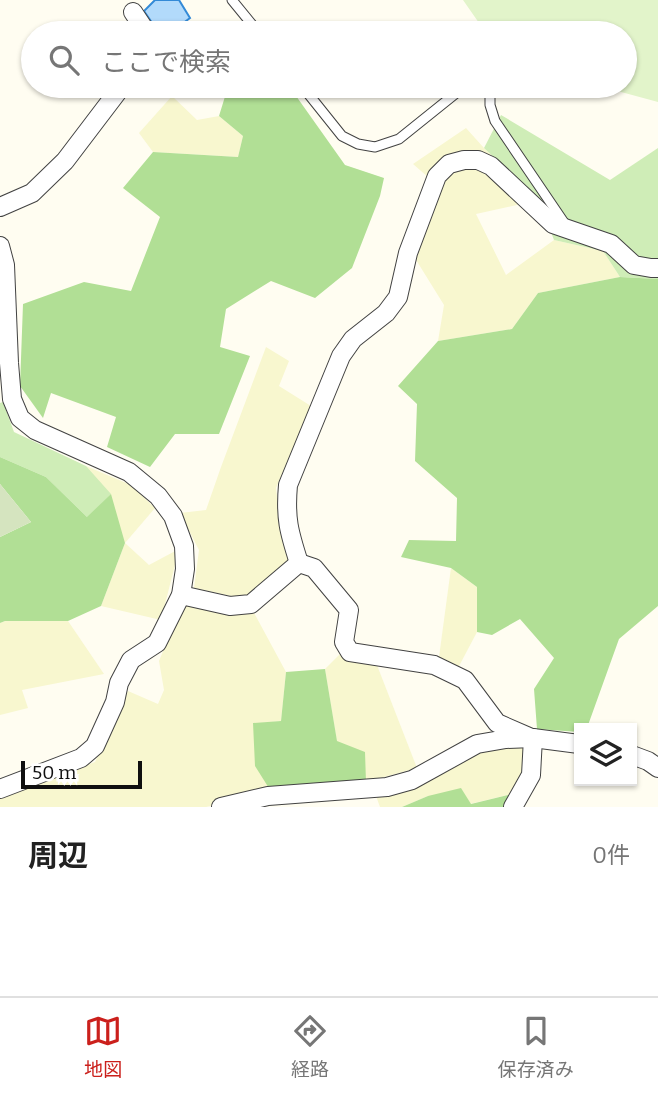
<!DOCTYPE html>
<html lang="ja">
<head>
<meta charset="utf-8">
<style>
	body { margin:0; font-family:Bitter,"Noto Sans JP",serif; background:#f2f2f2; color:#222 }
	.controls { position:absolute; right:21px; bottom:21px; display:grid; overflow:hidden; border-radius:0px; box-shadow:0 2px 5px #0004 }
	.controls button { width:63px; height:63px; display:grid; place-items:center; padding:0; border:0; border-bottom:2px solid #e0e0e0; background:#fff; color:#222; font:35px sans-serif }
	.scale { position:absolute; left:21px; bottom:18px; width:121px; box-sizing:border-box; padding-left:7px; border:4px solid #0f0f0f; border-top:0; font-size:19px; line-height:24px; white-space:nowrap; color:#0f0f0f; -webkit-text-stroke:5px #fff; paint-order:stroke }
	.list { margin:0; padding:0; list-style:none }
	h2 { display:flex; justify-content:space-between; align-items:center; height:91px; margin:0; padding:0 28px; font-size:30px }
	h2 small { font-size:23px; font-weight:400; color:#767676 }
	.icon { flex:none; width:38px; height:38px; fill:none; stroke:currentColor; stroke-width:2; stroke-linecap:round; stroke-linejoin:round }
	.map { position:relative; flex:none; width:658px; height:807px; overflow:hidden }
	.search { position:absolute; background:#fff; box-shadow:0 2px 5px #0004; left:21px; right:21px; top:21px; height:77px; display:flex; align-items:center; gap:18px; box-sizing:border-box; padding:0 24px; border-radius:38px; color:#767676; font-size:26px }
	.sheet { height:189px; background:#fff }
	nav { display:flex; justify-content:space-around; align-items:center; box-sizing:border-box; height:98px; border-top:2px solid #e0e0e0; background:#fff; font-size:19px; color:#767676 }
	nav a { display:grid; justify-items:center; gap:4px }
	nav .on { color:#cb201c }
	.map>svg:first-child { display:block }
</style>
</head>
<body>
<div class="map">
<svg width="658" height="807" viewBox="0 0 658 807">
	<rect width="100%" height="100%" fill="#fffdf1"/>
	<g fill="#f8f7cf">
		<polygon points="172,96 197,120 219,116 243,136 238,157 153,152 139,133"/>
		<polygon points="466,128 484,148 539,200 476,214 506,275 554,240 603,251 620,277 538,293 512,329 438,341 444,305 413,255 436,184 413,164"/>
		<polygon points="266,347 289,361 279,386 311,406 276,488 281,529 290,562 246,599 194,588 199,550 180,513 206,510 221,467"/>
		<polygon points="86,466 131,485 155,508 125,543 149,565 179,549 161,620 101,606 125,543"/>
		<polygon points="451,568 477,587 477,632 458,668 439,657"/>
		<polygon points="182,605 253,611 286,672 281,721 253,724 272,793 206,807 0,807 0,797 95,762 128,691 158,704 164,690 159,661"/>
		<polygon points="5,621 68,621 104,674 22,690 28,708 0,715 0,623"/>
		<polygon points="342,652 375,660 417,768 366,782 337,742 325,669"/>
		<polygon points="523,742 525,770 512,794 470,804 428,796 402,807 380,807 376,796 478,748"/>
	</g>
	<g fill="#cfedb7">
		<polygon points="501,115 610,180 658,148 658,279 620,277 603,251 554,240 539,200 484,148"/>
		<polygon points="3,402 14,432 86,466 111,494 88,518 46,477 0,457 0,403"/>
	</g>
	<g fill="#b1df95">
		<polygon points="235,86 289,86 345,165 384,178 380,196 352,268 315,298 271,281 226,309 220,347 250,356 219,434 175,434 150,467 107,447 116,417 51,393 43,418 20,386 23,304 84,282 131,291 160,217 123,188 153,152 238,157 243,136 219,116 227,90"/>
		<polygon points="620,277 658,279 658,606 619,639 587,728 579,728 579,732 537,729 534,689 554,658 520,619 492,635 477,632 477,587 451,568 401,557 409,540 456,541 457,498 415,461 417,404 398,386 438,341 512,329 538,293"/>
		<polygon points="0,457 46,477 87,517 111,494 125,543 101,606 68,621 5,621 0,623 0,537 31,522 0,484"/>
		<polygon points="325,669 337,741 365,752 366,782 272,793 255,766 253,723 281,721 286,672"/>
		<polygon points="461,788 471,804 512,794 505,807 402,807 428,796"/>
	</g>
	<polygon fill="#d5e4bf" points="0,484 31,522 0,537"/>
	<polygon fill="#e2f4ca" points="463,0 658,0 658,102 599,86 625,86 625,33 486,33"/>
	<polygon fill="#b2dafb" stroke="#338ad7" stroke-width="2" points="155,0 179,0 190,18 170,33 159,33 144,11"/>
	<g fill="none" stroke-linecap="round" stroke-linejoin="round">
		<defs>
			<g id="lane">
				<polyline points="232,0 259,33"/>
				<polyline points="302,86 342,136 358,144 375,147 399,139 465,86"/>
				<polyline points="485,86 490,91 490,105 495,121 565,224"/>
			</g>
			<g id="street">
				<polyline points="133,12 147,33"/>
				<polyline points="0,207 32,193 65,161 122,86"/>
				<polyline points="0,246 5,265 9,363 12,399 20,418 35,430 129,472 158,496 173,516 184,546 185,569 181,595 157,643 131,660 119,683 115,702 95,746 81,758 0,789"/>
				<path d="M299 563C289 532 285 518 288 485L341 356 353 339 386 313 398 297 408 253 437 176 449 164 464 160H478L491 166 553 224 611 244 634 265 651 268H658"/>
				<polyline points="299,563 314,568 349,610 344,642 350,652 434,665 465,680 497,723 529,737"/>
				<polyline points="181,595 230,606 251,604 299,563"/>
				<polyline points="632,755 648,761 658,768"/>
				<polyline points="221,807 268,796 387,787 412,780 477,744 506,739 533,738 579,744"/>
				<polyline points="513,807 531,775 533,738"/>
			</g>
		</defs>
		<use href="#lane" stroke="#424242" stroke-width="11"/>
		<use href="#street" stroke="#424242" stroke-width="20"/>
		<use href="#lane" stroke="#fff" stroke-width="9"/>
		<use href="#street" stroke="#fff" stroke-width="18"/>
	</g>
</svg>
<div class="controls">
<button><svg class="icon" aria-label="layers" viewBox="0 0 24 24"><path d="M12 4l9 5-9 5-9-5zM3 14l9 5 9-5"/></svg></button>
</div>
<div class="scale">50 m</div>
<div class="search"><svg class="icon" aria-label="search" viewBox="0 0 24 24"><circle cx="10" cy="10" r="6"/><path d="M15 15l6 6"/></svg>ここで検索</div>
</div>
<section class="sheet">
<h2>周辺<small>0件</small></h2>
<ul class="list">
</ul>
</section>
<nav>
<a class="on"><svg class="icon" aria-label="map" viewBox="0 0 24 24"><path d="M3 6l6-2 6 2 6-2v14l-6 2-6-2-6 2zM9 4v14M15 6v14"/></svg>地図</a>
<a><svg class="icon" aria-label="directions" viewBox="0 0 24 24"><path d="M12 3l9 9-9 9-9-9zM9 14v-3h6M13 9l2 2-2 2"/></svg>経路</a>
<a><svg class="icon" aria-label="saved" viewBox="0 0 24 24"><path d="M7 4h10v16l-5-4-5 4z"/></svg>保存済み</a>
</nav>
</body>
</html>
